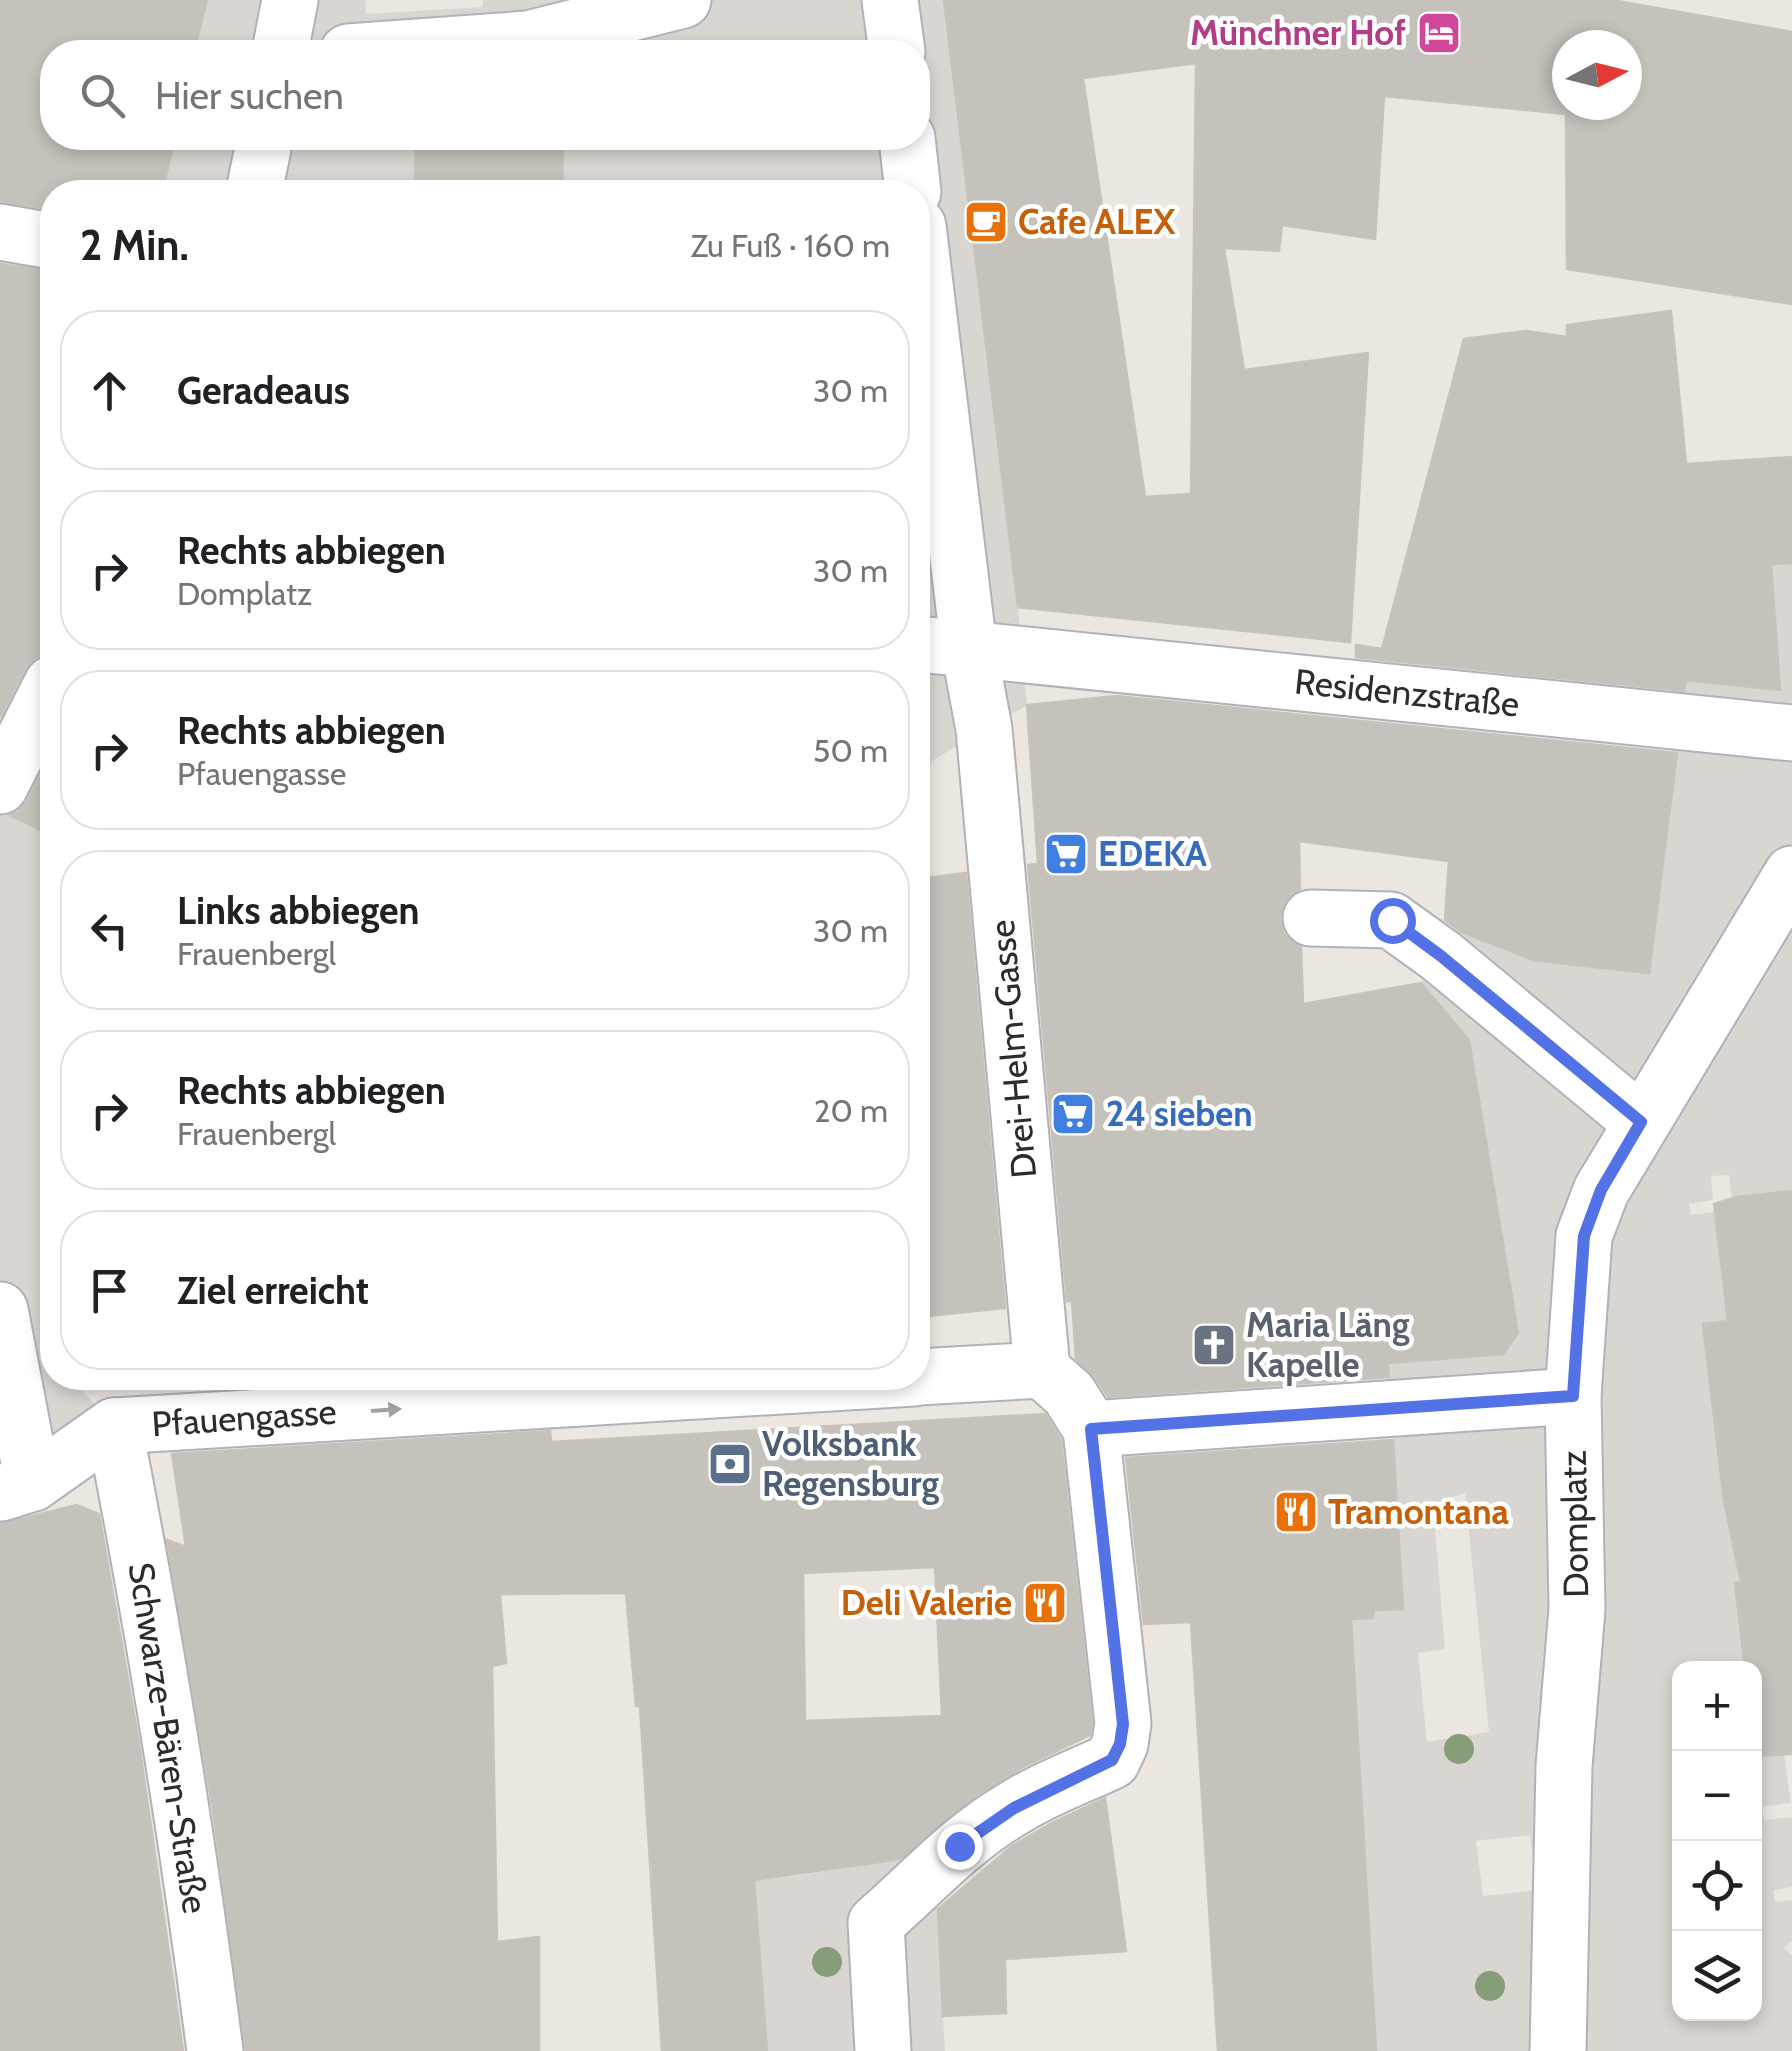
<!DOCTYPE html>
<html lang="de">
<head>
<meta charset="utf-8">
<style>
	body { margin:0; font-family:Cabin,sans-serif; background:#f2f2f2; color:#202124 }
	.controls { position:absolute; right:30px; bottom:30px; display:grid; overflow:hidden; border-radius:20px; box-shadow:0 5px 15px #0003 }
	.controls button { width:90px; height:90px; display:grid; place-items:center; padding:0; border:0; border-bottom:2px solid #e0e0e0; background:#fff; color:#202124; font:50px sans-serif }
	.compass { position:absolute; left:1552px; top:30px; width:90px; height:90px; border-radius:50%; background:#fff; box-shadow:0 5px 15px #0003; rotate:83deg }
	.stop { position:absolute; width:30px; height:30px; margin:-22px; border:8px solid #5372e6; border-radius:50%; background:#fff }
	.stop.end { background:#5372e6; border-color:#fff; box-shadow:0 2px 10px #0008 }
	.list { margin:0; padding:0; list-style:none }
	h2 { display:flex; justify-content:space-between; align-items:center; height:130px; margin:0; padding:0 40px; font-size:42px }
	h2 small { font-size:32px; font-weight:400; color:#757577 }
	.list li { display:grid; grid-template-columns:65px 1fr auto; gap:30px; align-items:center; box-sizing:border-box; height:160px; margin:0 20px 20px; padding:0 20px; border:2px solid #e0e0e0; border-radius:40px }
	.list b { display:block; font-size:38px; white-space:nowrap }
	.list p { margin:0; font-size:32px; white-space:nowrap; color:#757577 }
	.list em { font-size:32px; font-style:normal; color:#757577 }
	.icon { flex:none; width:55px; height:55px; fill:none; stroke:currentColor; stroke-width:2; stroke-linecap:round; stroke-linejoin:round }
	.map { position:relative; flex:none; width:1792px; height:2051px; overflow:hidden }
	.search { position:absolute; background:#fff; box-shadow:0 5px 15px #0003; left:40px; top:40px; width:890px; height:110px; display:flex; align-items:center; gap:25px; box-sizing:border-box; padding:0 35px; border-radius:40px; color:#757577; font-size:38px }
	.panel { position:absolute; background:#fff; box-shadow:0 5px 15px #0003; left:40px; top:180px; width:890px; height:1210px; border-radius:40px }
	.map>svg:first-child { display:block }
</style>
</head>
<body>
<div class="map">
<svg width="1792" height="2051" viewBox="0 0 1792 2051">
	<rect width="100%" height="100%" fill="#ece6e0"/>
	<g fill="#d9d6d2" fill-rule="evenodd">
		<polygon points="207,0 365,0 366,14 483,7 483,0 944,0 1018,607 1027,705 918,769 918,192 562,192 563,149 552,138 918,138 918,52 195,52"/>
		<polygon points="175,138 428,138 416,148 415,192 162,192"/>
		<path d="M1792 563V1191L1732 1198 1729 1175 1711 1176 1713 1200 1689 1204 1691 1215 1715 1212 1741 1416 1714 1419 1724 1502 1761 1579 1735 1583 1745 1668H1680V2014H1754L1755 1677 1782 1739 1791 1803 1762 1807 1764 1820 1792 1817V1887L1774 1890 1775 1902 1792 1900V1942L1784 1947 1792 1956V2051H1376L1351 1619 1372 1618 1373 1610 1403 1608 1389 1363 1517 1333 1469 1040 1421 983 1459 931 1533 960 1649 972 1674 775 1675 720 1668 678 1780 689 1771 564ZM1465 1493 1489 1732 1427 1742 1418 1653 1445 1649 1433 1504ZM1530 1835 1537 1890 1483 1896 1476 1841Z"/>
		<polygon points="52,609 52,766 26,822 52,835 52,1182 49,1193 52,1229 52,1378 71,1378 114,1426 0,1460 0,712"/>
		<polygon points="916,1856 937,1903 945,2051 767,2051 754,1880 797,1876"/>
	</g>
	<g fill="#c5c1bb" stroke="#c7c2ba" stroke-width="2.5" fill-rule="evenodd">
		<polygon points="0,0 207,0 194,52 52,52 52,138 175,138 162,192 52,192 52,209 0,202"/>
		<path d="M944 0H1612L1792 32V304L1567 269 1566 114 1384 96 1375 239 1282 225 1279 251 1224 248 1244 370 1368 353 1350 642 1018 607ZM1567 45H1627V105H1567ZM1196 63 1191 494 1145 497 1083 78Z"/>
		<polygon points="416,138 563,138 562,192 415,192"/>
		<polygon points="0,264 52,271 52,653 36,657 25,669 0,717"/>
		<polygon points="1671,311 1686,464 1792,457 1792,563 1771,564 1780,690 1686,680 1684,691 1356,657 1356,645 1382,649 1464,339 1526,331 1567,337 1567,325"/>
		<polygon points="1116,696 1677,753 1649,973 1533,960 1461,932 1445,920 1449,861 1299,841 1300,890 1285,901 1280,918 1284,934 1301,947 1303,1004 1421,983 1469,1040 1518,1333 1503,1354 1388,1363 1389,1377 1108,1397 1095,1377 1076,1359 1072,1301 1067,1301 1028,865 1038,864 1027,705"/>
		<polygon points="52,752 52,835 9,815 18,812 28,800"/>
		<polygon points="966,873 1005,1308 918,1317 918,879"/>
		<polygon points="1792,1191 1792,1754 1756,1756 1754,1668 1745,1668 1735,1583 1741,1582 1724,1501 1703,1324 1728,1321 1714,1204 1737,1197"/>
		<path d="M1045 1414 1061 1440 1092 1722 1090 1735 1023 1767 978 1794 900 1859 754 1880 767 2051H662L640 1706H636L626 1593 500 1594 506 1663 492 1666 497 1942 539 1937V2051H246L213 1811 167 1540 186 1547 172 1454 550 1431 551 1442ZM935 1567 942 1716 805 1721 803 1573Z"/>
		<polygon points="1393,1440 1403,1609 1373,1610 1373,1618 1351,1619 1376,2051 1218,2051 1191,1622 1144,1624 1126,1458"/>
		<polygon points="76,1505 99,1514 139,1743 183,2051 0,2051 0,1524"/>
		<polygon points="1105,1798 1126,1951 1005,1959 1006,2013 943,2016 938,1909 1012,1846 1052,1823"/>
	</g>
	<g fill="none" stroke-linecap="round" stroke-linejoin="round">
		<defs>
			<g id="minor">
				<polyline points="890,0 897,52"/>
				<polyline points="280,52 290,0"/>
				<polyline points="348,52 528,39 683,0"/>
				<polyline points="907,138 913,192"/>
				<polyline points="254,192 265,138"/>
				<polyline points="918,226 969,649 984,729 1042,1370"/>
				<polyline points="0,232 52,241"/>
				<polyline points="918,644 1792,733"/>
				<polyline points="0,786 52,684"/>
				<polyline points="1311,918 1391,920 1441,956 1641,1122"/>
				<polyline points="0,1310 33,1483"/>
				<polyline points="114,1426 914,1378"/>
				<path d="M114 1426C155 1634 188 1841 215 2051"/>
				<polyline points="1091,1429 1573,1396"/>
				<polyline points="1,1493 33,1483 114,1426"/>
				<path d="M883 2051 876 1923C921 1884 962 1838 1014 1808 1044 1789 1080 1776 1112 1761L1120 1744 1123 1723 1091 1429 1069 1394 1042 1370 918 1377"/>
				<polyline points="1558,2051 1564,1766 1577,1609 1573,1396 1584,1236 1601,1191 1792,874"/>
			</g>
		</defs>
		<use href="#minor" stroke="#b0b2bb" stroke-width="59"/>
		<use href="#minor" stroke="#fff" stroke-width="55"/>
	</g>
	<g fill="#859d78">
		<circle cx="1459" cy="1749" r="15"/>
		<circle cx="827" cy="1962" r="15"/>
		<circle cx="1490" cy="1986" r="15"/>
	</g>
	<defs><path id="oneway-solid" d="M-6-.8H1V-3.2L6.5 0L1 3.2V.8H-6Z" transform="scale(2.5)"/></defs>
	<use fill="#a0a0a0" href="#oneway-solid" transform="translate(386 1410) rotate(-4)"/>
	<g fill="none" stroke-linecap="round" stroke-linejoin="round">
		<polyline stroke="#5372e6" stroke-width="12" points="959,1846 1014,1808 1112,1760 1120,1744 1123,1724 1091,1429 1573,1396 1584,1236 1601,1190 1641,1122 1441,956 1392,920"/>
	</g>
	<defs>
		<symbol id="hotel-square" viewBox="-11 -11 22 22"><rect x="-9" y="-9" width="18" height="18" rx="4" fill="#d1479c" stroke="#fff"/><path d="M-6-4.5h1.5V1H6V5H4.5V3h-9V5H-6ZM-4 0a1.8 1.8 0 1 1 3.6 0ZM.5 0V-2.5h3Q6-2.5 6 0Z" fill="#fff"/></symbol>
		<symbol id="cafe-square" viewBox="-11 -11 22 22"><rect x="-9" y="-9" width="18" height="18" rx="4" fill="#e8710a" stroke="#fff"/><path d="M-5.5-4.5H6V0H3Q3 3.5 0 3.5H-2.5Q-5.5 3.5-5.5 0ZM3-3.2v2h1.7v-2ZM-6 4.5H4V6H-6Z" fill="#fff"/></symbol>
		<symbol id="supermarket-square" viewBox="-11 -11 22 22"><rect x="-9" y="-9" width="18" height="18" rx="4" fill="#3f7fe0" stroke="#fff"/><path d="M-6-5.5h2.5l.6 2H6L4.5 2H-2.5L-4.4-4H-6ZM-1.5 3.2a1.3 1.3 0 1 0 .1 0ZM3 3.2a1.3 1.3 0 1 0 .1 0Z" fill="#fff"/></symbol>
		<symbol id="church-square" viewBox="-11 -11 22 22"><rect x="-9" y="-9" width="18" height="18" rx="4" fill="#6b7280" stroke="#fff"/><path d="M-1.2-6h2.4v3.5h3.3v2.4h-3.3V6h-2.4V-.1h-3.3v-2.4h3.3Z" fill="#fff"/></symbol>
		<symbol id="bank-square" viewBox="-11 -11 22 22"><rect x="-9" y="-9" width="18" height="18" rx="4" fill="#5c6f8a" stroke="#fff"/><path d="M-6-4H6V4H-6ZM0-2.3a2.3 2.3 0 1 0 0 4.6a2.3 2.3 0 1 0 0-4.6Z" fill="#fff"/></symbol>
		<symbol id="restaurant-square" viewBox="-11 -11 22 22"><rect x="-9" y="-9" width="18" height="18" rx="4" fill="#e8710a" stroke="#fff"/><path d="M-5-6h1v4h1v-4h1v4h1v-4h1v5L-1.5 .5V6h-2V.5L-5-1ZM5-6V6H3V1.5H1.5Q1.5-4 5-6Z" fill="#fff"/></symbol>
	</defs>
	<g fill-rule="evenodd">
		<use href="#hotel-square" x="1414" y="8" width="50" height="50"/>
		<use href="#cafe-square" x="961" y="197" width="50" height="50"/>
		<use href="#supermarket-square" x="1041" y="829" width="50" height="50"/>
		<use href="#supermarket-square" x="1048" y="1089" width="50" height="50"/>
		<use href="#church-square" x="1189" y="1320" width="50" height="50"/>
		<use href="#bank-square" x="705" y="1439" width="50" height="50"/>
		<use href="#restaurant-square" x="1271" y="1487" width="50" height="50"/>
		<use href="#restaurant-square" x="1020" y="1578" width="50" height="50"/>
	</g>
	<g text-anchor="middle" stroke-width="9" stroke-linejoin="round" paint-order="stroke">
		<g font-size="35" font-weight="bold" fill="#b23c85" stroke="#fff" text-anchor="end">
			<text x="1406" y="45">Münchner Hof</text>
		</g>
		<g font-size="35" font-weight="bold" fill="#c56008" stroke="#fff" text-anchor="start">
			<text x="1018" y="234">Cafe ALEX</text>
			<text x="1328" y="1524">Tramontana</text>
			<text x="1012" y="1615" text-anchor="end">Deli Valerie</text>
		</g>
		<g font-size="35" fill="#2c2c2c" stroke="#fff">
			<text transform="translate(1407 693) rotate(6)" y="12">Residenzstraße</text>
			<text transform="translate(1013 1049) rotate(-95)" y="12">Drei-Helm-Gasse</text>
			<text transform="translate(244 1418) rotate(-4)" y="12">Pfauengasse</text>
			<text transform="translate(1575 1524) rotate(-91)" y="12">Domplatz</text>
			<text transform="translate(168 1738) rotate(81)" y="12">Schwarze-Bären-Straße</text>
		</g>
		<g font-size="35" font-weight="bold" fill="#366cbe" stroke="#fff" text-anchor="start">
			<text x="1098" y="866">EDEKA</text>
			<text x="1106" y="1126">24 sieben</text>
		</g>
		<g font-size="35" font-weight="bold" fill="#5b616d" stroke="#fff" text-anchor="start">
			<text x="1246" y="1337">Maria Läng<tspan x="1246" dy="40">Kapelle</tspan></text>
		</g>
		<g font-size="35" font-weight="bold" fill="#4e5e75" stroke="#fff" text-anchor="start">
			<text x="762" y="1456">Volksbank<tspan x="762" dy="40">Regensburg</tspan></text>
		</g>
	</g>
</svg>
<div class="controls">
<button>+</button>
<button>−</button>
<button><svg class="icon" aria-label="locate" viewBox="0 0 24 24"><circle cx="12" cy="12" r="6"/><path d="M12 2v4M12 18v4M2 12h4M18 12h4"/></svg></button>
<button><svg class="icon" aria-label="layers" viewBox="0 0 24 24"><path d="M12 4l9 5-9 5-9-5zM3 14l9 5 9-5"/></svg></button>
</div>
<svg class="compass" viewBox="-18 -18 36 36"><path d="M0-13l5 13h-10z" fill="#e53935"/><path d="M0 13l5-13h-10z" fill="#757577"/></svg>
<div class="stop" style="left:1392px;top:920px"></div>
<div class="stop end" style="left:959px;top:1846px"></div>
<div class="search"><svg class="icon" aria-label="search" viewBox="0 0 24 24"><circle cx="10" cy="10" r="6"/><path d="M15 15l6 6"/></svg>Hier suchen</div>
<section class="panel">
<h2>2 Min.<small>Zu Fuß · 160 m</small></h2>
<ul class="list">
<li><svg class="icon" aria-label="ahead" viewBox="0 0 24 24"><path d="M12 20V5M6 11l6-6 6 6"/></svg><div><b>Geradeaus</b></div><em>30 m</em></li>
<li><svg class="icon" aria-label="right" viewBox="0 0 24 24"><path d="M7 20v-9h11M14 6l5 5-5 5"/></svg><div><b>Rechts abbiegen</b><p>Domplatz</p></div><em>30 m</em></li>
<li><svg class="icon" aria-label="right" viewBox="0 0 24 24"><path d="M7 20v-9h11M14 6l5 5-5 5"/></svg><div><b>Rechts abbiegen</b><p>Pfauengasse</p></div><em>50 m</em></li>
<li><svg class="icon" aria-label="left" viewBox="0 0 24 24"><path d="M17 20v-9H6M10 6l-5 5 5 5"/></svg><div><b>Links abbiegen</b><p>Frauenbergl</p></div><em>30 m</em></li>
<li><svg class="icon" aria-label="right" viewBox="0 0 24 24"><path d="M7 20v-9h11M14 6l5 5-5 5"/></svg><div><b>Rechts abbiegen</b><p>Frauenbergl</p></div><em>20 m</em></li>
<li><svg class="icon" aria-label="arrive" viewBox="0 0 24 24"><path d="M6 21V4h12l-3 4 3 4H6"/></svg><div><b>Ziel erreicht</b></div></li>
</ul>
</section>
</div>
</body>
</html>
